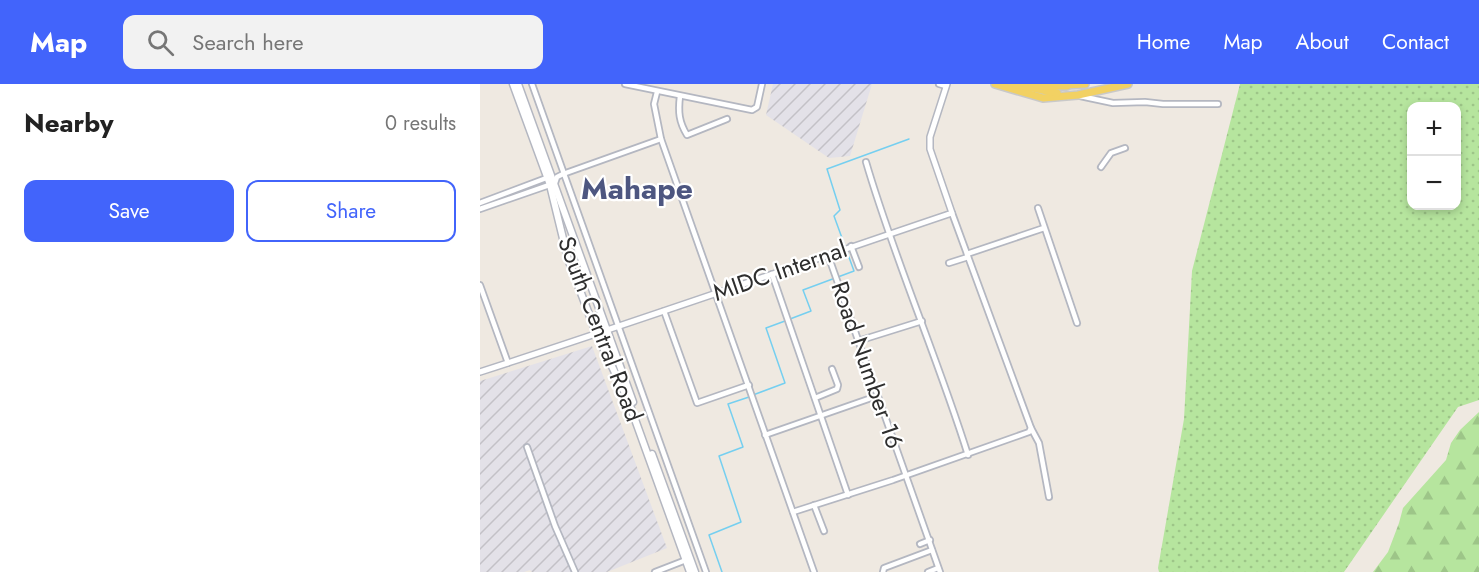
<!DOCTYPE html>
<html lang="en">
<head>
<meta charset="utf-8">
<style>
	body { margin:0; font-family:Jost,sans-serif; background:#f2f2f2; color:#222 }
	.controls { position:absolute; right:18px; top:18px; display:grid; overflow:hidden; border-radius:12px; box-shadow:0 3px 9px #0003 }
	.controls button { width:54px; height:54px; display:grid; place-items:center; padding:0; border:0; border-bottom:2px solid #e0e0e0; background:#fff; color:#222; font:30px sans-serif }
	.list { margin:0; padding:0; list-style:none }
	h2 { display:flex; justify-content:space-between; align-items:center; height:78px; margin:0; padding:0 24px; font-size:26px }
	h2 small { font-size:20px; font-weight:400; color:#767676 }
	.actions { display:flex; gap:12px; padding:18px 24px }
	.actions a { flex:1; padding:14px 0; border:2px solid #4264fb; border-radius:12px; text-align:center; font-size:21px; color:#4264fb }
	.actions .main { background:#4264fb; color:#fff }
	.icon { flex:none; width:33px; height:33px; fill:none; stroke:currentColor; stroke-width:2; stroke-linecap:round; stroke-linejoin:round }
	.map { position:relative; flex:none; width:999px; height:488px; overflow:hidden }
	header { display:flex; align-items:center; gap:36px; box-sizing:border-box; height:84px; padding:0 30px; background:#4264fb; color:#fff }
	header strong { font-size:28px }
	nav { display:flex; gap:33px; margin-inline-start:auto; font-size:21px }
	.search { width:420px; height:54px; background:#f2f2f2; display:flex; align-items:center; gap:15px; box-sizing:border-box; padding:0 21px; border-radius:12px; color:#767676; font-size:22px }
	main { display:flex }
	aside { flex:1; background:#fff }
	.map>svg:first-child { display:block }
</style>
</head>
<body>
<header>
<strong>Map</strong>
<div class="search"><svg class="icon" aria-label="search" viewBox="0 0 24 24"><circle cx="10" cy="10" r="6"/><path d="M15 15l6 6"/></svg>Search here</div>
<nav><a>Home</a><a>Map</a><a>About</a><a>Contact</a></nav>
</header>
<main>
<aside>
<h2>Nearby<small>0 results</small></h2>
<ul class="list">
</ul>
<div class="actions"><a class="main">Save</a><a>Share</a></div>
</aside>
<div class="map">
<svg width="999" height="488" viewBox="0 0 999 488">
	<defs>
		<pattern id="industrial-furrows" width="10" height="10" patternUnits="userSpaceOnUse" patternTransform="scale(1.5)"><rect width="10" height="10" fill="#e3e1e8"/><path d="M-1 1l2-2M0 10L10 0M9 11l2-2" fill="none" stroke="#c3c1c7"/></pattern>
		<pattern id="forest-firs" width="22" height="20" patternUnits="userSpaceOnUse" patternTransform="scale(1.5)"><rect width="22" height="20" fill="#b6e59e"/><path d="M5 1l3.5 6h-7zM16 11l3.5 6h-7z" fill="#9dc588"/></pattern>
		<pattern id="park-dots" width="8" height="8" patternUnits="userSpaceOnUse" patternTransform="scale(1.5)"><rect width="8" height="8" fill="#b6e59e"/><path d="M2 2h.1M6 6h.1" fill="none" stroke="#9dc588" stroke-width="1.8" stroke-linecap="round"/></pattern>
	</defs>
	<rect width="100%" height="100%" fill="#efe9e1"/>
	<g fill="url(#industrial-furrows)">
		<polygon points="293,0 392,0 370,72 349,74 286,31"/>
		<polygon points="112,262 187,464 127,488 52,488 50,486 44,488 0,488 0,297"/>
	</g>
	<polygon fill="url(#forest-firs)" points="999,328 999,488 893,488 908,468 919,439 923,424 966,376 971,359 980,346"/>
	<path fill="url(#park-dots)" fill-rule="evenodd" d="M760 0H999V316L978 323 864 488H679L678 484 704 335 712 187ZM932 22H976V122H932Z"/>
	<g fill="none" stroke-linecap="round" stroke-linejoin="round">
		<g stroke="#75cff0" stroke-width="1.5">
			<polyline points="310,235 331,227 323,206 374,187 354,132 360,126 347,85 429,55"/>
			<polyline points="273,311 305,299 286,244 305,237"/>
			<polyline points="242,488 229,451 261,438 239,372 263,363 248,320 269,313"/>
		</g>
		<defs>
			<g id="minor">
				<polyline points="52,0 226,488"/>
				<polyline points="145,0 272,26 277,23 282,0"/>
				<polyline points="459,0 466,2"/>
				<polyline points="177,8 174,20 181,55 334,488"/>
				<path d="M200 12C198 28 199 38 207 51L247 35"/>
				<polyline points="600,12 633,19 665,18 683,20 738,20"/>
				<path d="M386 78C415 177 457 272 488 371"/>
				<polyline points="621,83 631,69 645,64"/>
				<polyline points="0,119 69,93"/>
				<polyline points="558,124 597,239"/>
				<polyline points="0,125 75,99 77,93 83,90 181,55"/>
				<polyline points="371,162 379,183"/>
				<polyline points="487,170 564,144"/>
				<polyline points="348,171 460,488"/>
				<polyline points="469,179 488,173"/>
				<polyline points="292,190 368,411"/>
				<polyline points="0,201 28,279"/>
				<polyline points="184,227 217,319 269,301"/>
				<polyline points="378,257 442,237"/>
				<polyline points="335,314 357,305 358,301 352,285"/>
				<polyline points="551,344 559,359 569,413"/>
				<polyline points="285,351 397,312"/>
				<polyline points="47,363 75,442 95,488"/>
				<polyline points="334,421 344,447"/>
				<polyline points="313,428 413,396 549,348 551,344 472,129"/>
				<polyline points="440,460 450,456"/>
				<polyline points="175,488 206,476"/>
				<polyline points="403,488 404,484 452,466"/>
				<polyline points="448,488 458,484"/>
			</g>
			<path id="tertiary" d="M0 288C158 237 315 182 472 129L450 65V53L467 0"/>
			<g id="secondary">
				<polyline points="33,0 70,101 88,175 117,251 148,316 210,488"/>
				<polyline points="38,0 153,318"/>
				<polyline points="172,370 215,488"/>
			</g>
			<g id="primary">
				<polyline points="515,0 563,14 598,11 648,0"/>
				<polyline points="533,0 577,9"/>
				<polyline points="552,0 564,2 587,2"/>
				<polyline points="584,1 605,0"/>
			</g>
		</defs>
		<use href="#minor" stroke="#b4b7c1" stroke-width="8"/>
		<use href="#tertiary" stroke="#b4b7c1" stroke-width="8"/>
		<use href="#secondary" stroke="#b4b7c1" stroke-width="9"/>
		<use href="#primary" stroke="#c9c9c9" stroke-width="10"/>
		<use href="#minor" stroke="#fff" stroke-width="4.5"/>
		<use href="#tertiary" stroke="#fff" stroke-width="5"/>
		<use href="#secondary" stroke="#fff" stroke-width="6"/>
		<use href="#primary" stroke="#f2d163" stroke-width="7"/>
	</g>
	<g text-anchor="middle" stroke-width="4.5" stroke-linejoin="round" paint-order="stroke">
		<g font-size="24" fill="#2e2e2e" stroke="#fff">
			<text transform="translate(300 187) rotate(-19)" y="8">MIDC Internal</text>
			<text transform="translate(120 245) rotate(69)" y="8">South Central Road</text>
			<text transform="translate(387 281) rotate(71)" y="8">Road Number 16</text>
		</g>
		<g font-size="30" font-weight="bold" fill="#4d5680" stroke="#fff">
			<text x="157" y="115">Mahape</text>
		</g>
	</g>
</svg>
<div class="controls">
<button>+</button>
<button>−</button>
</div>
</div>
</main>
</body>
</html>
